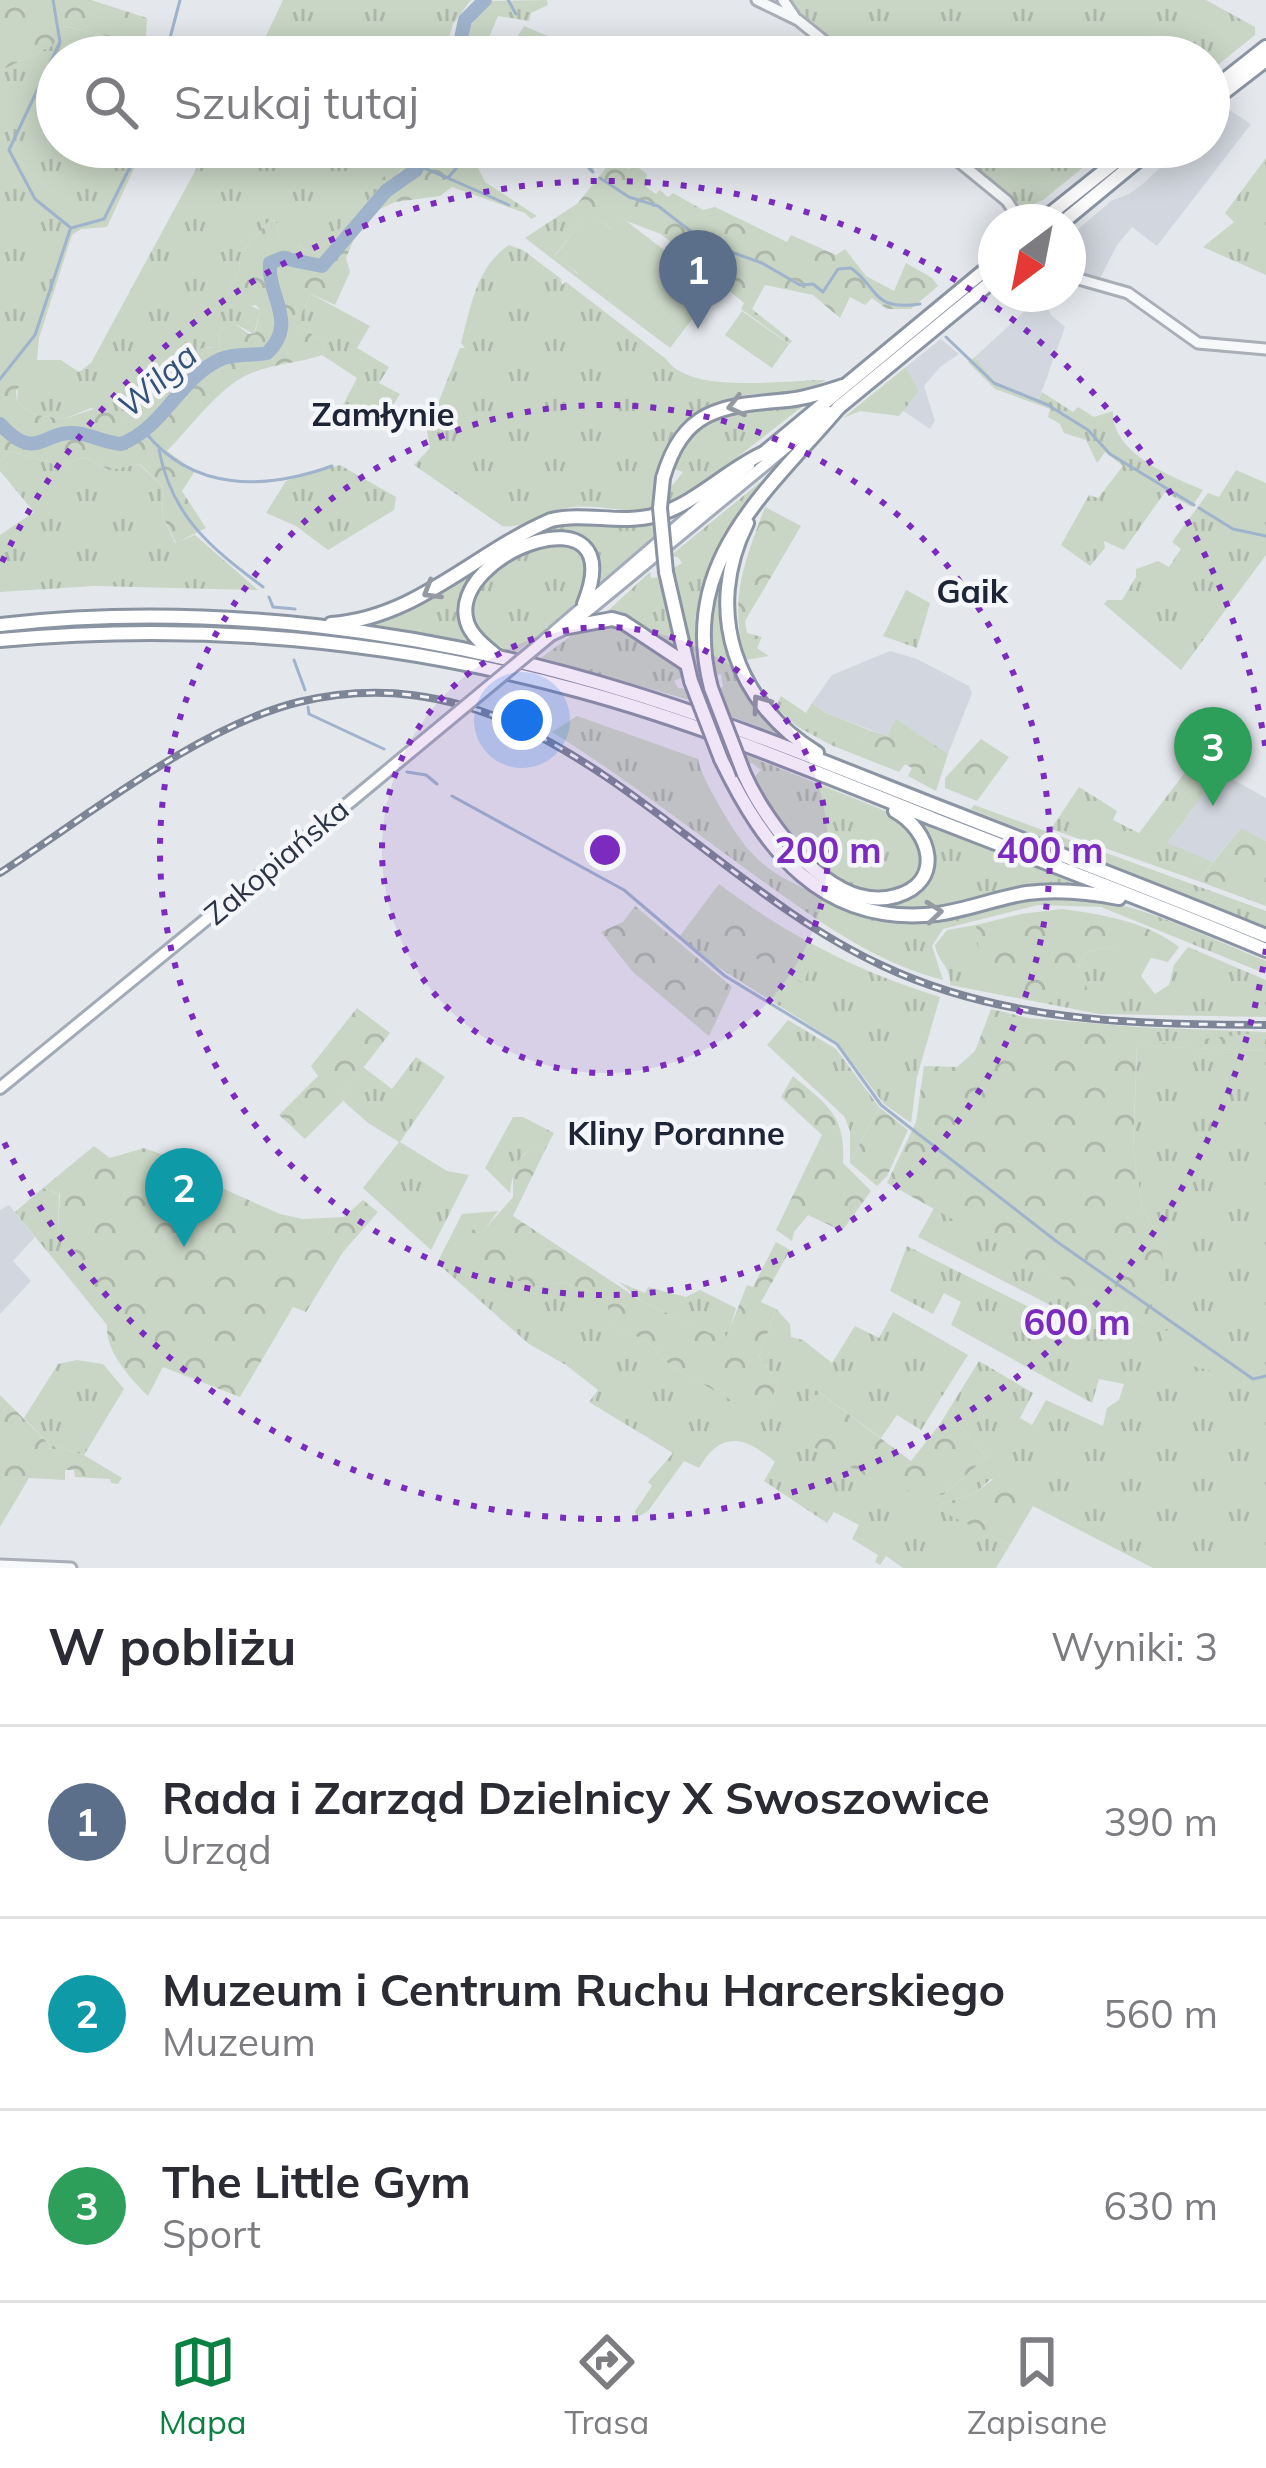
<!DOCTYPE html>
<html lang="pl">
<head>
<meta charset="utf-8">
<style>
	body { margin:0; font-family:Mulish,sans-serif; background:#f2f2f3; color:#2b2b33 }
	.compass { position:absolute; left:978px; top:204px; width:108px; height:108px; border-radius:50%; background:#fff; box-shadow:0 6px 30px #0003; rotate:212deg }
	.you { position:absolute; left:522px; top:720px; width:42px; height:42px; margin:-30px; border:9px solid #fff; border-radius:50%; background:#1a73e8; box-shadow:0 0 0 18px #1a73e833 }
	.badge { display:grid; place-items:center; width:78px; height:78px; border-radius:50%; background:#0b8043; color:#fff; font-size:39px; font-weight:700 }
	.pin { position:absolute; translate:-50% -99px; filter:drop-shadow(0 3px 6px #0008) }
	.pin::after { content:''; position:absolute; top:63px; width:42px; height:36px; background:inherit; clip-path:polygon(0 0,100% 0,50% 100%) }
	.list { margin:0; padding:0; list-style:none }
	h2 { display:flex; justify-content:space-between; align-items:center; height:156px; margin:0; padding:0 48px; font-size:51px }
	h2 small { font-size:39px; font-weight:400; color:#7c7c81 }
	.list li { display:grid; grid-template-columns:78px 1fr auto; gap:36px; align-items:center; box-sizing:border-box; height:192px; padding:0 48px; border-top:3px solid #e1e1e2 }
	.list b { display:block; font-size:45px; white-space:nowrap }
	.list p { margin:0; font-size:39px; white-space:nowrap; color:#7c7c81 }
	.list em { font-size:39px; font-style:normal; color:#7c7c81 }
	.icon { flex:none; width:66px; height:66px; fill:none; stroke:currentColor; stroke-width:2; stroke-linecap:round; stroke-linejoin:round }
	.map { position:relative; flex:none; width:1266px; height:1568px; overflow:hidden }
	.search { position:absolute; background:#fff; box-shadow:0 6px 30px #0003; left:36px; right:36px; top:36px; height:132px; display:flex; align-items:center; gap:30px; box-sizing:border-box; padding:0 42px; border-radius:66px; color:#7c7c81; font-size:45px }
	.sheet { height:732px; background:#fff }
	nav { display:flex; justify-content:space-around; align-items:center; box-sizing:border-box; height:168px; border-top:3px solid #e1e1e2; background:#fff; font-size:33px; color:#7c7c81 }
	nav a { display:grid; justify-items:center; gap:6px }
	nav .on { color:#0b8043 }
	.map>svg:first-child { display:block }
</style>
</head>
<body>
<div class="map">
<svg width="1266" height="1568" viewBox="0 0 1266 1568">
	<defs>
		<pattern id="grass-tufts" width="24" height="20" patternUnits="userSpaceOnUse" patternTransform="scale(3)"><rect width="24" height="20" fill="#c9d6c5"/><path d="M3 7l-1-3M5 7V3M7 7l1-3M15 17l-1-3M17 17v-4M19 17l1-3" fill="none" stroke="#adb8ab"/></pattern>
		<pattern id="forest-crowns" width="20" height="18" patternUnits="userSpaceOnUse" patternTransform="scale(3)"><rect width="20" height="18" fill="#c9d6c5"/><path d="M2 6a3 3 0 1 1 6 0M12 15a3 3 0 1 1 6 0" fill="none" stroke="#adb8ab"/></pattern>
	</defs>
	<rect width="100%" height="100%" fill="#e4e7ec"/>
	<g fill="#d2d6de">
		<polygon points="1228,109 1251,124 1157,246 1132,227 1117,245 1100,278 1068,270 1068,238 1111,201 1129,194 1144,183 1182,147 1209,147 1209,125"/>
		<polygon points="1041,296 1051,315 1065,327 1039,399 997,384 975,357"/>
		<polygon points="941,339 959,354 940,367 924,386 935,421 930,429 902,410 919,391 906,367"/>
		<polygon points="890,651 917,659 969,686 972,693 948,754 897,720 887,736 824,712 812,703 832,675"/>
		<polygon points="1220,772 1266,798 1266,841 1241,828 1213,862 1166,844"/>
		<polygon points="9,1205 35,1237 13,1261 31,1281 0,1314 0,1210"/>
	</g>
	<g fill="url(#grass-tufts)">
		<polygon points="283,0 471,0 453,24 443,57 256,57"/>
		<polygon points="547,0 548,5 531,13 529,21 498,16 481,56 467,49 471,25 489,1"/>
		<polygon points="787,0 1206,0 1255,27 1255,35 1209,72 1209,57 851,57"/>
		<polygon points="63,26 133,42 118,47 110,57 57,57 57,147 144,147 107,227 81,229 72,235 39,338 37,360 61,360 79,372 91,363 208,147 417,147 398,174 392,171 379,182 378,191 315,253 300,247 294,237 279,241 277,224 273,220 267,223 240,255 239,273 225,294 260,310 254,334 235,324 220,330 219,348 208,347 158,382 160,401 135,421 91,408 64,419 36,415 17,403 18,386 7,360 0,358 0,71 53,45"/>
		<polygon points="524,26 585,52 583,57 505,57"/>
		<polygon points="952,147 1108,147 1043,200 1024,208 969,166"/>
		<polygon points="1266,158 1266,275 1203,247 1234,222 1225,213"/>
		<polygon points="578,203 621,217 612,229 588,212 555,255 578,274 576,277 525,238"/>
		<path d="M509 245 523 250 561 279 562 285 566 282 666 359C690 395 782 380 826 380 802 396 780 392 753 394 711 397 665 430 656 474 653 485 655 499 654 512 625 513 594 503 566 508 545 511 522 530 502 526L414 465 430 448 427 431 460 348H465L461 343C471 307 476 267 509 245Z"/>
		<polygon points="311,294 370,326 357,348 389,367 379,383 400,394 390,410 380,405 371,421 343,405 357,378 322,355 325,343 301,327 301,314"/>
		<path d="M975 357 997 384 1039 399 1042 392 1073 412 1078 407 1094 417 1113 411C1111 453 1172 477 1203 490L1192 507 1165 492 1124 550 1104 541 1105 548 1090 566 1061 545 1089 495 1098 498 1123 466 1105 452 1097 463 1086 440 1064 433 1060 424 1048 417 1050 409 995 389 968 362Z"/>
		<polygon points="906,367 919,391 899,416 860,411 843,418"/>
		<path d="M808 402 697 489 667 506V492L683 472 671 468C694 404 751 409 808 402Z"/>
		<polygon points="10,451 61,466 85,457 109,470 139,464 164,488 162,515 175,543 195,535 258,590 94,586 0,592 0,535 34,512 0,471 0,462"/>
		<polygon points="340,465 396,497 394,510 328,550 296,526 266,513 286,481"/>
		<polygon points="1236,470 1266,483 1266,555 1181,670 1104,604 1107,600 1122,600 1136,577 1136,569 1158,561 1169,567 1181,549 1172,542 1208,493 1219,497"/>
		<path d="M770 474C766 488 746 509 734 525 698 574 696 628 703 686L697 669H692L672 574V569L682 563 678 557 670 556Z"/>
		<path d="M655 520 656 536 598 584C598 516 548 527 506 552 467 576 446 596 473 642L372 625 413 606 551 525Z"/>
		<path d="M552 541 581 553C604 599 545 628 515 653 475 640 452 606 490 573 508 559 531 550 552 541Z"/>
		<polygon points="650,572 651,578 661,577 676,651 630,620 601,617"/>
		<path d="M716 586 721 587C718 648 741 695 783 736L725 714 718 691 723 686 721 674 712 676 707 630Z"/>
		<polygon points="906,590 930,603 917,648 883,636"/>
		<polygon points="620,626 675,661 683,677 674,681 678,688 686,689 690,700 541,658 572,635"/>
		<polygon points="781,696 806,713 812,703 824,712 869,730 863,738 836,738 831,745 798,727 775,707"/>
		<path d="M577 716 698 759C702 777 712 792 721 809 755 867 771 874 830 900 848 908 872 917 892 917 956 916 1020 889 1084 898 1147 906 1207 937 1266 961V974L1101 907 1038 905 943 929 932 946 943 980C874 963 814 918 757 877 689 828 623 776 552 732Z"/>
		<path d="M741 753 903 818C909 825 917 832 920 840 930 871 905 898 874 892 856 889 837 878 822 868 790 847 772 812 752 780L761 770 752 763 746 765Z"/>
		<polygon points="1199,754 1222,769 1167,843 1213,862 1198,881 1051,829 1079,787 1117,811 1113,820 1139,833"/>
		<polygon points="742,780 773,834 789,852 867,901 890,903 911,895 933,853 923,824 1079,885 935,909 867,904 839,894 790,861 737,783"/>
		<polygon points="974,805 1266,911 1266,928 971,809"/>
		<path d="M719 884C788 936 857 971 940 997L917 1077 911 1123 884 1104 838 1043 710 962 680 936Z"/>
		<path d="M976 925 983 980 1087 990 1079 965 1085 953 1106 947 1152 956 1141 976 1155 994 1169 985 1174 965 1188 947 1266 980V1017L1099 1014 950 985C952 968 937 961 935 945L947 930Z"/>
		<polygon points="788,1020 836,1049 879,1107 850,1163 850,1131 844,1116 767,1045"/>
		<path d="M1138 1027 1266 1032 1147 1046 1266 1051V1568H1153L1033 1506V1487L991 1479 975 1493 941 1504 939 1509 1010 1545 996 1568H903L886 1556 880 1565 875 1562 878 1555 852 1539 859 1525 834 1512 827 1523 764 1481 775 1462C745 1436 721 1430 699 1468L684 1461 648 1511 636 1518 635 1511 652 1486 648 1482 673 1453 589 1402 598 1390 566 1365 529 1344 437 1263 462 1214 498 1211 482 1233 497 1267 533 1287 563 1282 607 1297 611 1326 646 1340 671 1366 761 1416 779 1383 759 1357 776 1309 790 1324 791 1337 803 1340 832 1363 855 1326 879 1338 893 1312 968 1355 921 1430 897 1415 881 1438 812 1387 838 1417 823 1438 943 1495 987 1457 960 1426 940 1424 979 1361 1033 1393 1020 1418 1032 1425 1046 1400 1103 1426 1107 1408 1119 1400 1124 1384 1099 1379 1092 1403 951 1325 961 1302 944 1293 933 1314 890 1291 907 1246 1079 1332 1083 1322 918 1237 934 1208 1143 1324 1161 1244 1142 1205 1133 1149Z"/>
		<polygon points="416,1057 445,1077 400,1142 447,1171 469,1175 431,1250 363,1188 399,1142 368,1123 340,1098 363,1067 392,1089"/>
		<path d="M513 1117H523L554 1133 548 1144C520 1146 513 1168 510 1193L485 1168Z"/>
		<polygon points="43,1188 59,1194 58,1233 71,1257 68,1277 15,1212"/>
		<polygon points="619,1282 645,1293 648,1287 686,1297 700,1290 736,1308 726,1341 643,1302"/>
		<polygon points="77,1360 103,1364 124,1389 84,1455 50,1445 24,1418 58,1364"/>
	</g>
	<g fill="url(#forest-crowns)">
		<polygon points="0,0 91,0 147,18 146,39 133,42 64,26 53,45 0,71"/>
		<path d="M417 147H567L590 152 600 160 591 173 583 164 483 149 477 166 485 182 537 216 531 219 525 213 452 187 440 196 395 202 380 209 354 239 346 258 350 272 335 305 311 294 301 314V327L325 343 322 355C299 363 271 364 249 374 218 388 191 427 167 451L195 471 182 491 206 528 176 543 162 515 164 488 140 464 109 470 85 457 61 466 10 451 0 462V358L36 360 16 391 17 403 36 415 64 419 97 408 135 421 159 401 157 376 163 365 174 370 202 348 219 347 220 330 235 324 249 334 255 333 260 310 256 305C244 308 230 307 225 294L239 273 240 255 267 223 272 220 277 224 279 240 295 236 300 247 315 253 377 191 378 182 392 170 399 174Z"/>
		<polygon points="609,164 629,169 636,166 647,174 646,187 656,194 660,190 668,197 673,193 703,210 715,207 787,242 791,235 836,255 845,249 866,276 894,291 906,263 932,278 938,286 911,309 887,309 872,298 865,305 850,297 840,318 813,295 765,285 752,309 792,341 790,344 741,309 744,303 661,234 578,203"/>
		<path d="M765 507 801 526 745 621 747 633 762 637 757 648 769 656 746 660C728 601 744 563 765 507Z"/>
		<polygon points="896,719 948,754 936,791 908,776 912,768 905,764 899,772 831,745 836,738 863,738 869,730 887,736"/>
		<polygon points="981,739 1009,757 977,801 945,788 945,778"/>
		<polygon points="1241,828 1266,841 1266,906 1198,881"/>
		<polygon points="728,897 814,958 803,983 704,931 700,923"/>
		<polygon points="635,906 732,987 709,1036 633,972 601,932 623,922"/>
		<path d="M1062 909C1101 914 1148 922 1179 947L1168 962 1106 947 1085 953 1079 965 1088 991 1086 999 1035 994 982 980 976 925 1021 914Z"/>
		<polygon points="357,1008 390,1033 340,1098 343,1101 305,1139 279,1115 318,1076 311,1066"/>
		<polygon points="991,1009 1028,1018 1138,1027 1138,1046 1266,1032 1266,1051 1137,1046 1133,1149 1142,1205 1161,1244 1165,1278 1143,1324 887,1183 916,1122 924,1066 957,1067 975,1051"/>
		<path d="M793 1076C827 1105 846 1115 843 1163L871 1191 842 1231 808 1215 794 1232 792 1241 776 1230 822 1135 781 1097Z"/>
		<polygon points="879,1107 908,1130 887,1176 877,1186 850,1163"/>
		<polygon points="548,1144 513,1216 643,1302 725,1340 747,1285 753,1287 776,1242 790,1250 761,1302 776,1309 759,1357 779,1383 761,1417 671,1366 646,1340 610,1326 607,1297 563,1282 533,1287 451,1244 463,1227 482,1232 513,1197 513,1166 534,1145"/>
		<path d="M94 1146 110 1158 144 1148 178 1160 224 1189 280 1214 303 1219 344 1217 363 1200 378 1212 343 1252 306 1312 293 1307 240 1397 163 1367 148 1396C130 1378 105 1351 107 1325L68 1277 70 1257 58 1233 60 1194 43 1188Z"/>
		<polygon points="812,1387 911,1461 940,1424 960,1426 987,1457 943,1495 888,1488 814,1447 837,1417 814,1407 808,1397"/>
		<polygon points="0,1395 50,1445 84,1455 122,1478 118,1484 111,1483 110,1479 75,1477 74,1470 65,1470 65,1480 29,1478 0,1527"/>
		<polygon points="1008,1468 1034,1487 1033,1506 1010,1545 939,1510 941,1504 975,1493"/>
	</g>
	<g fill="#c9d6c5">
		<polygon points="588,211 611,229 621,217 715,289 670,348 576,277 578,273 555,256"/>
		<polygon points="742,311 789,344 772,368 725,335"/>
		<polygon points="1173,1326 1266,1376 1266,1387 1246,1388 1208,1370 1169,1360 1164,1351 1165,1332"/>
	</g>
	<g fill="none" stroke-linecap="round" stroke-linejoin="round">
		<g stroke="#9fb4cc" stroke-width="3">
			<polyline points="53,0 60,42 9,150 35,199 71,228"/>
			<polyline points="508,0 516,14"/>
			<polyline points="165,57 180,0"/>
			<polyline points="524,147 582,160 593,172"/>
			<polyline points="419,166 448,178 474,147"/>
			<path d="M600 178 629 197 658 206 706 243 762 263 800 285 813 284 823 292 838 269 851 268C879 288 871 311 920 304"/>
			<polyline points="450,179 509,205"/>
			<polyline points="71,228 104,219 140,147"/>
			<polyline points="946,337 994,383 1048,405 1088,430 1110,454 1194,505"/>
			<polyline points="0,379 35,335 70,230"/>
			<path d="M145 432C193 492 265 490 332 466"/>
			<path d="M159 450C172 517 210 547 263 587"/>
			<polyline points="1199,508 1233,529 1266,536"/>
			<polyline points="269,597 273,607 295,609"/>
			<polyline points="294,660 305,690"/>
			<polyline points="308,707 309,714 384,749"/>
			<polyline points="407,772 426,775 437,784"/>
			<polyline points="452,796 624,890 725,976 837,1044 881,1105 1056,1241 1253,1379 1266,1376"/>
		</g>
		<g stroke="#9fb4cc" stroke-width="14">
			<polyline points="457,57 465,20 485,0"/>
			<path d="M0 424C39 466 43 426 82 434 96 437 106 443 121 444 164 428 179 378 221 359 235 353 252 356 267 353 299 322 267 297 270 263L282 258 322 266 386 191 416 170 426 147"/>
		</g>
		<defs>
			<g id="tertiary">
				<polyline points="757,0 798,20 844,57"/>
				<polyline points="783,0 794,16"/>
				<polyline points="941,147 1007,201 1021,222"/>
				<polyline points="1068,276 1128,293 1198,343 1266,349"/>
				<polyline points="0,1565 71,1568"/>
			</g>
			<g id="primary">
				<polyline points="554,632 749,465"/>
				<polyline points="551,635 568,627 829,412"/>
				<polyline points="0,1088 351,801"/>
			</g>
			<g id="trunk">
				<polyline points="1209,92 1266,47"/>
				<polyline points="1209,104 1266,60"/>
				<polyline points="1040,222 1134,147"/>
				<polyline points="1063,222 1154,147"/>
				<polyline points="839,407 996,278"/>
				<polyline points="764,453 996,261"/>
			</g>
			<g id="motorway">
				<path d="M663 478C684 406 725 406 788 400 807 398 825 392 843 386"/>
				<path d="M747 523C703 611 735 703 817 753"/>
				<polyline points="666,572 691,681"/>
				<path d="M331 624C417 618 474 553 551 520 586 512 621 525 656 515 696 504 726 470 764 453"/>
				<path d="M0 625C209 601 429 630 629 692 733 724 834 766 936 806 1046 849 1157 891 1266 936"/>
				<polyline points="568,627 612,619 623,622 685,663"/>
				<path d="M0 640C194 622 389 639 577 690 700 723 818 773 936 820 1046 863 1157 904 1266 950"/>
				<path d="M498 657C487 648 471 636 467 622 446 553 633 483 584 604"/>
				<path d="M711 688C678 562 765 494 839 407"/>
				<path d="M721 759C765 850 822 927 937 914 967 910 996 898 1027 893 1058 889 1089 892 1119 898"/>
				<path d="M744 774C766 823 832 915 896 896 945 882 931 831 895 811"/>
			</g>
		</defs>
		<use href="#tertiary" stroke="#a9aeb7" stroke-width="15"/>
		<use href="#primary" stroke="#a3abb8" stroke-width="16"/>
		<use href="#trunk" stroke="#8b94a3" stroke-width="18"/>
		<use href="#motorway" stroke="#8b94a3" stroke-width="18"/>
		<use href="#tertiary" stroke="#f7f8fa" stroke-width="9"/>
		<use href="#primary" stroke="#fff" stroke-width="10"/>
		<use href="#trunk" stroke="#fff" stroke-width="12"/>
		<use href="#motorway" stroke="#fff" stroke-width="12"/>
		<defs>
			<path id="rail" d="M0 873C86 817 200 726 299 702 542 644 687 876 883 966 1005 1023 1135 1024 1266 1025"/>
		</defs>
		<use href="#rail" stroke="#7d8696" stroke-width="8"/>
		<use href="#rail" stroke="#f4f6f9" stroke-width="3" stroke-dasharray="9" stroke-linecap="butt"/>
		<defs>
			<polyline id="primary-bridge" points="351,801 551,635"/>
			<g id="motorway-bridge">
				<polyline points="663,478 660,508 666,572"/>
				<polyline points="691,681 721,759"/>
				<polyline points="711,688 744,774"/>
			</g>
		</defs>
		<use href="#primary-bridge" stroke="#a3abb8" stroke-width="16" stroke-linecap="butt"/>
		<use href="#motorway-bridge" stroke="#8b94a3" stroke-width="18" stroke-linecap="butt"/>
		<use href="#primary-bridge" stroke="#fff" stroke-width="10"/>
		<use href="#motorway-bridge" stroke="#fff" stroke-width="12"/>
	</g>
	<defs><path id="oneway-chevron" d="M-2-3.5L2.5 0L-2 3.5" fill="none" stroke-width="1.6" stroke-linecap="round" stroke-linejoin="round" transform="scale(3)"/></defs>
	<g stroke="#959aa2">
		<use href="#oneway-chevron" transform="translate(736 406) rotate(166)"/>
		<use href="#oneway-chevron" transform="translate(431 591) rotate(149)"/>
		<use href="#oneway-chevron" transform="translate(760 703) rotate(-126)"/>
		<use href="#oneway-chevron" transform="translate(934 912) rotate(-6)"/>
	</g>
	<circle cx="605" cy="850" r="223" fill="#7b2cbf" fill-opacity=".12"/>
	<g fill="none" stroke="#7b2cbf" stroke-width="6" stroke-dasharray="6 12">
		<circle cx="605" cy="850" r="223"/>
		<circle cx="605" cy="850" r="445"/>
		<path d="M1266 949A668 668 0 0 1 2 1138M2 562A668 668 0 0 1 1266 751"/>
	</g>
	<g text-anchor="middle" stroke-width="9" stroke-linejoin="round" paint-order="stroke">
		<g font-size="30" fill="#2b3445" stroke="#f4f6f9">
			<text transform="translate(277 862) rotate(-40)" y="10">Zakopiańska</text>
		</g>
		<g font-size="33" font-style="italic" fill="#34527a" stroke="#f4f6f9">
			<text transform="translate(157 380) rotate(-41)" y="12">Wilga</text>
		</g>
		<g font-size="33" font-weight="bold" fill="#1d2536" stroke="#f4f6f9">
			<text x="383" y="426">Zamłynie</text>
			<text x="972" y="603">Gaik</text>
			<text x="676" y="1145">Kliny Poranne</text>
		</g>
	</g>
	<circle cx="605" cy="850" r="18" fill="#7b2cbf" stroke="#f4f6f9" stroke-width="6"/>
	<g font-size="36" text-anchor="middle" font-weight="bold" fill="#7b2cbf" stroke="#f4f6f9" stroke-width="9" stroke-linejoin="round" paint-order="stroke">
		<text x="828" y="863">200 m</text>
		<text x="1050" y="863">400 m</text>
		<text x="1077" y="1335">600 m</text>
	</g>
</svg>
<svg class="compass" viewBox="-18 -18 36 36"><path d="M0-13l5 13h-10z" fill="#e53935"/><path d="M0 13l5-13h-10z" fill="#7c7c81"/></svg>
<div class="you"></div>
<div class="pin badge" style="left:698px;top:329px;background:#5c6f8a">1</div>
<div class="pin badge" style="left:184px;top:1247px;background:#0f9aa8">2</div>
<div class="pin badge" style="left:1213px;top:806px;background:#2e9e5b">3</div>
<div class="search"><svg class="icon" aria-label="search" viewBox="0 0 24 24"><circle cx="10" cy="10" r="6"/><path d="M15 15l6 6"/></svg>Szukaj tutaj</div>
</div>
<section class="sheet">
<h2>W pobliżu<small>Wyniki: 3</small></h2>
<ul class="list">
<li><span class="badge" style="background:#5c6f8a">1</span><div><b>Rada i Zarząd Dzielnicy X Swoszowice</b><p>Urząd</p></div><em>390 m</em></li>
<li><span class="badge" style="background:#0f9aa8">2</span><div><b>Muzeum i Centrum Ruchu Harcerskiego</b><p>Muzeum</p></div><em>560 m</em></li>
<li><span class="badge" style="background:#2e9e5b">3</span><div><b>The Little Gym</b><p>Sport</p></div><em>630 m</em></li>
</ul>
</section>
<nav>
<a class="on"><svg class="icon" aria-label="map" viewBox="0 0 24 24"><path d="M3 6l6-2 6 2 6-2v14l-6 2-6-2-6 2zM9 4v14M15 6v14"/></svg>Mapa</a>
<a><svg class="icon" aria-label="directions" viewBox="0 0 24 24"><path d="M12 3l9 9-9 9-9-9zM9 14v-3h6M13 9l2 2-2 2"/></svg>Trasa</a>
<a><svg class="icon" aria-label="saved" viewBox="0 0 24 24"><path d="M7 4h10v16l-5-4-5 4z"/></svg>Zapisane</a>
</nav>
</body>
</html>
